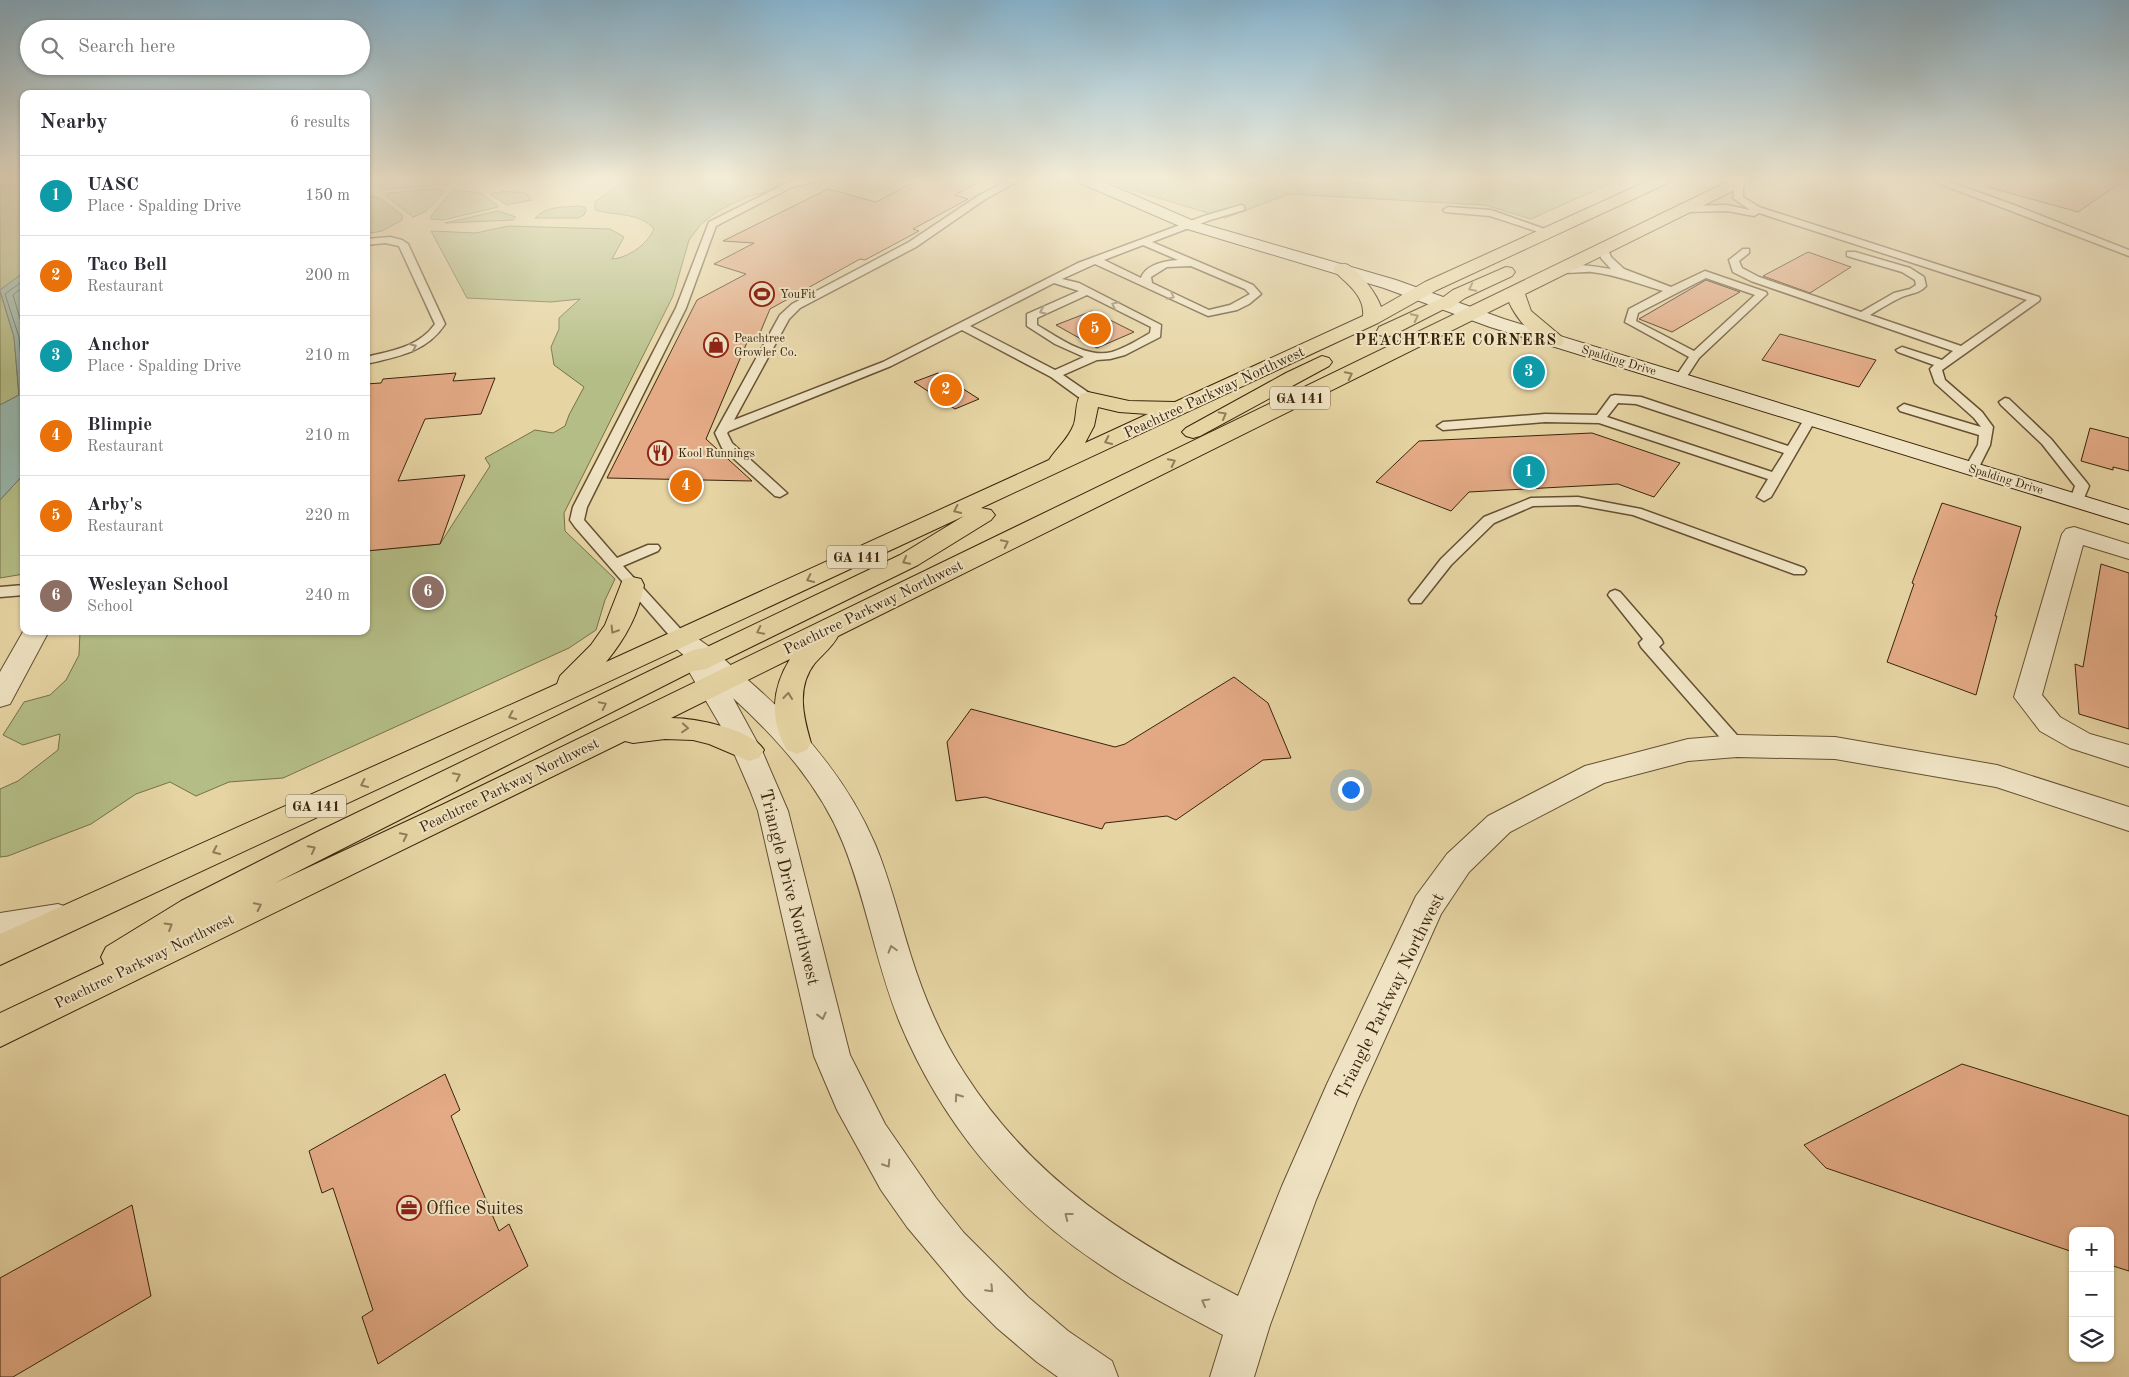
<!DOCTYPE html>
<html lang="en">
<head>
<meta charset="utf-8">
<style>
	body { margin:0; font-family:"Old Standard TT",serif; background:#f2f2f3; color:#2b2b33 }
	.controls { position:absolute; right:15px; bottom:15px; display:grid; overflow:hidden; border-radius:10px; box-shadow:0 1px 4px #0004 }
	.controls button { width:45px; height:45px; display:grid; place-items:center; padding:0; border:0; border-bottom:1px solid #e1e1e2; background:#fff; color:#2b2b33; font:25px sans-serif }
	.you { position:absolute; left:1350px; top:789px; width:18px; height:18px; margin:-12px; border:4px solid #fff; border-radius:50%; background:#1a73e8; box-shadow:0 0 0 8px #1a73e833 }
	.badge { display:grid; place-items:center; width:32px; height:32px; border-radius:50%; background:#0f766e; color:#fff; font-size:16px; font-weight:700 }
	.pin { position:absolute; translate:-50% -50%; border:2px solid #fff; box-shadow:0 1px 5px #0006 }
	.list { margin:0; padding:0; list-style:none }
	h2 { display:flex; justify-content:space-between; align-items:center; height:65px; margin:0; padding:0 20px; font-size:21px }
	h2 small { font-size:16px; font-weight:400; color:#7c7c81 }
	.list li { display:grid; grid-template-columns:32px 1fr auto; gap:15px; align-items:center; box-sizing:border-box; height:80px; padding:0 20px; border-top:1px solid #e1e1e2 }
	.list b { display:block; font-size:19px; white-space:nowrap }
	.list p { margin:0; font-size:16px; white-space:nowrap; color:#7c7c81 }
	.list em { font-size:16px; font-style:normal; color:#7c7c81 }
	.icon { flex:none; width:28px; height:28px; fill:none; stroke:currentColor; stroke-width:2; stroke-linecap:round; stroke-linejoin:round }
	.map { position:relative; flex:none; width:2129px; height:1377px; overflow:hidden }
	.search { position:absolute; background:#fff; box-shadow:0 1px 4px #0004; left:20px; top:20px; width:350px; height:55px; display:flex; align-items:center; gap:12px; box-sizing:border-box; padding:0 18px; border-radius:28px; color:#7c7c81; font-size:19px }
	.panel { position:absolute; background:#fff; box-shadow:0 1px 4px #0004; left:20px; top:90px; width:350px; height:545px; border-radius:10px }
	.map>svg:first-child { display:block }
</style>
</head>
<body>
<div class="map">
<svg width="2129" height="1377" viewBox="0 0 2129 1377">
	<rect width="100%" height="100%" fill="#e6d4a3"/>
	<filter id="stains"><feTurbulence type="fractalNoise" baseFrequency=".004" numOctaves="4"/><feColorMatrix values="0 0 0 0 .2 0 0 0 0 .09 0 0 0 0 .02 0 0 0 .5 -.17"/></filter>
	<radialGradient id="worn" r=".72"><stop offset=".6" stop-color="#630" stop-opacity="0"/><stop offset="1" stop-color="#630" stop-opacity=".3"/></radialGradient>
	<g fill="#b4bd86" stroke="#777049">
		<polygon points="0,180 24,180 24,275 19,276 0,290"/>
		<polygon points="377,180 454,180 449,185 387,189 381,187"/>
		<path d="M626 180H811L747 197 732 204 718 211 701 224 689 240 673 296 564 513 565 531 615 579 605 600 596 630 569 648 283 778 229 782 196 796 170 782 136 794 91 824 8 856 0 857V789L18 781 58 750 60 734 23 745 3 735 24 702 50 695 66 680 79 655 80 631H366V551L440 544 490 466 485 458 535 430 553 433 565 426 569 415 584 387 554 365 551 347 559 329V318L580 299 551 302 467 298 431 231 476 233 508 226 610 229 624 237 612 259C628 258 648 244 654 229 640 212 615 216 595 210V202Z"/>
		<polygon points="1108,180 1618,180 1531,219 1485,205 1289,194 1225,218 1125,188"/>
		<polygon points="433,189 439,189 444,192 425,212 413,217 385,195 389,193"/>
		<polygon points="453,190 481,193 498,206 498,207 443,220 431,219 431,216"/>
		<polygon points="504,191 526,193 531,200 507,205 490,194"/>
		<polygon points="366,195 380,198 402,215 402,220 382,231 366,234"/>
		<path d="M579 206 585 207 586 210 584 215 578 218H535C546 206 565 207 579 206Z"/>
		<polygon points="498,211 516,217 513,220 445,223"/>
		<polygon points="0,292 14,337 19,395 0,405"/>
		<polygon points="24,474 24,574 0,578 0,500"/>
	</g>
	<polygon fill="#97b7ad" stroke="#727c6d" points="24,275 24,474 0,500 0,405 19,395 14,337 0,290 19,276"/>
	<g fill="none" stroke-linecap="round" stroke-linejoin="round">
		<g stroke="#686e5c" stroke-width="1">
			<polyline points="24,280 5,294 19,337 24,393"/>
			<polyline points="24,286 13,295 24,332"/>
		</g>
	</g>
	<g fill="#e3aa85" stroke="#3a240c">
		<polygon points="918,180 982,180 955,195 968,199 913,229 919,231 865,260 860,259 770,309 757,340 748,340 706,439 752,481 607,478 697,300 746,274 714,264 754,243 723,241 828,189 876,202"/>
		<polygon points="1989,180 2124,180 2078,212 1988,187"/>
		<polygon points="1808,252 1851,267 1810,293 1763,276"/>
		<polygon points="1706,280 1740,292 1672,332 1639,319"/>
		<polygon points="1092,311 1134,332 1097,348 1056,325"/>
		<polygon points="1780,334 1876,360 1859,387 1762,360"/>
		<polygon points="456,373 453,381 495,378 481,414 425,419 398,481 465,475 440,544 366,551 366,384 381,383 383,379"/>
		<polygon points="938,373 979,399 955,409 914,382"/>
		<polygon points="2090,428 2129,438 2129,471 2113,467 2113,470 2081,461"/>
		<polygon points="1592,433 1680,463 1654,497 1618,484 1469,492 1451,511 1376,482 1419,441"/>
		<polygon points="1942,503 2021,527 1995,616 1997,616 1976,695 1887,662 1914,584 1912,583"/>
		<polygon points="2101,564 2129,573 2129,729 2079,714 2075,664 2083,667"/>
		<polygon points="1234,677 1268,703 1291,758 1263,760 1176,820 1167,816 1105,823 1102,829 985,797 956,801 947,742 971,709 1115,747 1125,744"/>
		<polygon points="1962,1064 2129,1116 2129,1271 2110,1265 2110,1231 2073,1231 2073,1252 1826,1168 1804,1145"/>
		<polygon points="445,1074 460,1110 451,1116 499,1231 509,1224 528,1266 378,1364 362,1317 373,1310 333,1188 322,1193 309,1151"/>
		<polygon points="132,1205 151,1296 13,1377 0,1377 0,1278"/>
	</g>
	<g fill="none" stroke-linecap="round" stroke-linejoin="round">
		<defs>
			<g id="service">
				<polygon points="803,180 827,180 792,187 716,226 686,308 587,507 584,520 617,558 648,545 658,545 660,548 658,551 623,566 686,635 689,639 686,643 681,644 676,643 575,527 570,520 573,507 676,308 709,222 787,183"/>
				<path d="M1008 180H1020L984 200 916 247 800 308 789 319 734 420 883 362 1078 263 1204 216 1241 205 1244 206V210L1210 220 1152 242 1253 285 1261 294 1249 304 1237 310 1208 316 1095 264 1062 279 1079 283 1161 325 1160 337 1125 355 1110 359 1097 360 1063 375 1092 395 1094 398 1092 401H1084L1051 377 962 330 891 366 729 431 727 433 732 443 787 493 780 497 775 496 722 448 715 433 780 315 792 304 909 242 978 196ZM1143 245 1178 260C1165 261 1146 264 1141 278L1104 260ZM1191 266 1245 289 1250 294 1230 305 1209 310 1152 283 1151 277 1167 267ZM1054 283 1079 291 1027 314V326L1055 344 1084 357 1055 370 970 326ZM1087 295 1151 327 1150 333C1138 340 1125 348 1112 352 1086 359 1058 337 1037 325V318Z"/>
				<path d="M1739 180 1743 183V197L1759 207 2039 297 2040 299 2039 301 1942 370 1945 380 1982 412 1993 427 1990 445 1977 471H1967L1965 468 1978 445 1979 435 1900 411 1898 408 1904 404 1981 427 1974 418 1935 383 1930 369 1934 365 1898 352 1896 350 1902 347 1942 360 1953 351 1751 281 1733 272 1729 260 1743 249H1749V253L1739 261 1742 268 1759 277 1861 312 1894 293 1910 289 1916 285 1915 280 1902 272 1847 256V252H1855L1910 268 1924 277 1926 286C1919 294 1911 293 1902 297 1891 302 1880 309 1870 315L1961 346 2027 300 1759 213 1754 216 1727 211 1685 212 1680 209 1685 206 1727 205 1750 210 1733 198 1735 183Z"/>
				<polygon points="1930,180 1944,180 2014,205 2129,250 2129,256"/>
				<polygon points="1448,207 1491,210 1553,232 1548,235 1545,234 1490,216 1445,212 1443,210"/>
				<path d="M390 237 402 240 408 244 445 324C427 352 397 357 366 364V357C391 351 419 347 435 324L399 246 385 243 366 245V239Z"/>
				<path d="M1604 246 1607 247 1611 257 1624 269 1671 287 1705 271 1766 292 1767 294 1699 358 1684 381H1676L1674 379 1689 357 1625 322 1629 309 1663 291C1639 284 1617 275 1592 272 1582 271 1565 276 1558 269 1567 261 1599 267 1611 269L1601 258 1599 249ZM1706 278 1755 295 1694 351 1636 321 1638 313Z"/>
				<path d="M1615 395 1641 397 1788 446 1806 416H1814L1816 419 1771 497 1764 501 1757 497 1768 479 1599 423 1545 422 1443 430 1437 426 1443 422 1545 414 1597 415 1611 396ZM1618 403 1636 404 1784 453 1772 472 1607 417Z"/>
				<polygon points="2005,398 2009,399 2051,439 2087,483 2089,486 2082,503 2072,503 2070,500 2075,486 2042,444 2001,405 1999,402"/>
				<polygon points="1578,497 1641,509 1804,568 1806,571 1804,574 1794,574 1633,515 1578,505 1533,506 1494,523 1451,565 1421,603 1411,603 1409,600 1441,559 1484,517 1531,498"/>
				<polygon points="24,585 24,595 0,597 0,587"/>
				<polygon points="1615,590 1620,592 1661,639 1663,643 1659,647 1743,742 1746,746 1743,750 1737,752 1731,750 1641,647 1639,643 1643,639 1608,595 1610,592"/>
			</g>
			<g id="minor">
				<polygon points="2074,527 2129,544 2129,559 2083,545 2042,695 2060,717 2090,734 2129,745 2129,767 2070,748 2040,731 2014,697 2062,534 2066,529"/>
				<polygon points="24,630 24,631 49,631 10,704 0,707 0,672"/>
				<path d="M681 630C701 636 732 667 749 681 802 727 847 779 875 844 890 880 899 918 911 956 924 997 941 1038 965 1074 1034 1181 1128 1239 1238 1296L1282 1186 1327 1084 1416 896 1447 854 1488 816 1585 766 1688 739 1737 735 1835 737 1997 765 2129 807V831L1996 787 1835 759 1737 757 1688 761 1604 783 1510 832 1469 872 1441 914 1357 1101 1316 1200 1270 1325 1254 1377H1210L1223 1335C1180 1312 1136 1290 1096 1262 1008 1203 941 1121 900 1023 876 965 867 902 843 843 820 786 778 739 733 698L763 753 788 811 850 1055 885 1124 936 1198 964 1233 1028 1297 1068 1331 1112 1361 1118 1377H1058L1037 1362 997 1328 965 1296 907 1227 881 1190 837 1110 814 1056 758 811 750 790 726 735 684 663 687 658 672 645 668 639 672 633Z"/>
				<polygon points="58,904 70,908 75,918 70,928 58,932 0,941 0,913"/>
			</g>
			<polygon id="secondary" points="1078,180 1099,180 1196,222 1396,280 1504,319 2129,510 2129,524 1490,327 1384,288 1184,228 1080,183"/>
			<g id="trunk">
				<path d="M1650 180H1670L1668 183 1437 290 1378 323 981 508 991 510 995 515 991 520 918 565 706 669 693 671 275 883 446 803 1731 180H1751L1749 183 1525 294 1531 311 1562 337 1564 341 1562 345C1542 350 1516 319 1509 302L838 636C833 646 823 654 815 663 796 687 803 716 811 743L807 750 797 754 787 750C769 720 772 688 790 659L671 718C695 718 752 729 764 750L759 758 749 761 709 744 693 740 665 739 633 743 625 741 0 1047V1013L104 964 101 957 106 947 181 901 317 832 693 650 705 648 900 555 964 516 0 965V934L557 684 560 676 591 645 605 625 623 579 632 577 641 579 644 585C639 614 625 639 606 662L1049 460C1057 448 1069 438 1074 424 1077 414 1075 402 1081 394L1088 392 1129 401 1175 402 1363 316C1365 297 1349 285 1336 273L1333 269 1336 265C1340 264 1344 263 1348 265 1360 272 1377 294 1381 307L1425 282ZM1098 407 1119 412 1148 414 1085 443 1094 426Z"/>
				<polygon points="1506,267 1512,268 1515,272 1512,276 1465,298 1451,308 1444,309 1393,335 1386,337 1379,335 1377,331 1379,327 1442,298 1453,290"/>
				<polygon points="1322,356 1329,358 1332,362 1329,366 1200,436 1193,438 1186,436 1182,432 1186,428 1286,373"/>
			</g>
		</defs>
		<use href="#service" stroke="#655032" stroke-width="3"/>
		<use href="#minor" stroke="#655032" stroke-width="2"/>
		<use href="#secondary" stroke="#3a240c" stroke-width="2"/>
		<use href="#trunk" stroke="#3a240c" stroke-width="2"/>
		<use href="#service" fill="#efe3c3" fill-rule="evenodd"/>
		<use href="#minor" fill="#efe3c3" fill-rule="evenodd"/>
		<use href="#secondary" fill="#efe3c3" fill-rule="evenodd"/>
		<use href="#trunk" fill="#e6d4a3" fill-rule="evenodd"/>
	</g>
	<defs><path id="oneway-chevron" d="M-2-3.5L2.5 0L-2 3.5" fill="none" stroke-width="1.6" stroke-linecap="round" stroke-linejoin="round" transform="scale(1.25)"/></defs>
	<g stroke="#907c58">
		<use href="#oneway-chevron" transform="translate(1472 288) rotate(154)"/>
		<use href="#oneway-chevron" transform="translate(1415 317) rotate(-26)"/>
		<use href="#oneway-chevron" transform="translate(1349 375) rotate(-26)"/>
		<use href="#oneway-chevron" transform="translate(1223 415) rotate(-29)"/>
		<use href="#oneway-chevron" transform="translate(1108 441) rotate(155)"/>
		<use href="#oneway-chevron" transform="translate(1172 462) rotate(-26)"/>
		<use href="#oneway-chevron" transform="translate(957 510) rotate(155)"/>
		<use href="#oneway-chevron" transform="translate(1005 543) rotate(-26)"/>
		<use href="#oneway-chevron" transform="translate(906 561) rotate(152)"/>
		<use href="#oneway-chevron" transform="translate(810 579) rotate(155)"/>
		<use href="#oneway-chevron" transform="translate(614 630) rotate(122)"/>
		<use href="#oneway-chevron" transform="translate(760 631) rotate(154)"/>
		<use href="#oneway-chevron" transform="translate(788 696) rotate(-84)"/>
		<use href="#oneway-chevron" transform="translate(603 705) rotate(-26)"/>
		<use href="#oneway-chevron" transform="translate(512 716) rotate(155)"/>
		<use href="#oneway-chevron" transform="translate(685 728) rotate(5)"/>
		<use href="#oneway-chevron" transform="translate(457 776) rotate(-26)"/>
		<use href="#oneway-chevron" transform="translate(364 784) rotate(155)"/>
		<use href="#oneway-chevron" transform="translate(404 836) rotate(-26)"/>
		<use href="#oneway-chevron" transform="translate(312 849) rotate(-28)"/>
		<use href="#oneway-chevron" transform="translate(216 851) rotate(155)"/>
		<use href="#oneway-chevron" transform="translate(258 906) rotate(-26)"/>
		<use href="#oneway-chevron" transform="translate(169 926) rotate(-31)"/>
	</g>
	<g stroke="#948468">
		<use href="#oneway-chevron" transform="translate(1171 296) rotate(26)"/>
		<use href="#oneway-chevron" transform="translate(1115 305) rotate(-154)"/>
		<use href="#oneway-chevron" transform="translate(1043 311) rotate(156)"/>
		<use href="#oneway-chevron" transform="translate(413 347) rotate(-23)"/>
		<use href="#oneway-chevron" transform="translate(892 949) rotate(-106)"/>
		<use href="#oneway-chevron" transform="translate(822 1016) rotate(76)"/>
		<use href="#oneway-chevron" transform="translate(958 1097) rotate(-125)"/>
		<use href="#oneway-chevron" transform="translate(887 1164) rotate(57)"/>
		<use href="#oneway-chevron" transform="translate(1068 1216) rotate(-142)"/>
		<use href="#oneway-chevron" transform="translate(990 1289) rotate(46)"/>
		<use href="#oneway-chevron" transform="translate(1205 1302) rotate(-151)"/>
	</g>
	<linearGradient id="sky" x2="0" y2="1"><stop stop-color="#87b5d0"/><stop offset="0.48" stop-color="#f4ecd6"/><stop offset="1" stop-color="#f4ecd6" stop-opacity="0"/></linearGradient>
	<rect width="2129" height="373" fill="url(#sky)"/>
	<defs>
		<symbol id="stadium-ring" viewBox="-11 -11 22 22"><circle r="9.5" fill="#efe3c3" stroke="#8f2418" stroke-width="1.5"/><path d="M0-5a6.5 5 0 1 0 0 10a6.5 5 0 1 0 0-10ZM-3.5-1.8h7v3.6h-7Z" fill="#8f2418"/></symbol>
		<symbol id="shop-ring" viewBox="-11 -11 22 22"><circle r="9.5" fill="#efe3c3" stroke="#8f2418" stroke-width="1.5"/><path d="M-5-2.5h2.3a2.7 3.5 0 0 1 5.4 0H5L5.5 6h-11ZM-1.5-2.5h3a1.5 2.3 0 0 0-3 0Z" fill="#8f2418"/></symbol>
		<symbol id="restaurant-ring" viewBox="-11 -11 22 22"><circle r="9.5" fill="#efe3c3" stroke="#8f2418" stroke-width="1.5"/><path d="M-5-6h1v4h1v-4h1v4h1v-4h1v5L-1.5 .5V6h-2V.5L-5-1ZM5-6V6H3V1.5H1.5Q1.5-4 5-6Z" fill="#8f2418"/></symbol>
		<symbol id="office-ring" viewBox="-11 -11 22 22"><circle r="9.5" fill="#efe3c3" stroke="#8f2418" stroke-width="1.5"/><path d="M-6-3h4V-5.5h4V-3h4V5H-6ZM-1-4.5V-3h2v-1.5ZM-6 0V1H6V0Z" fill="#8f2418"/></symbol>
	</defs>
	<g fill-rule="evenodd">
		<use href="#stadium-ring" x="748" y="280" width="28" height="28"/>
		<use href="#shop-ring" x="702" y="331" width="28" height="28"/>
		<use href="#restaurant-ring" x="646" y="439" width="28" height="28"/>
		<use href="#office-ring" x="395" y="1194" width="28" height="28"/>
	</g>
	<g text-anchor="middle" stroke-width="4" stroke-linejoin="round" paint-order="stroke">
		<g font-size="12" fill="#3a240c" stroke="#efe3c3" text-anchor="start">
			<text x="780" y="298">YouFit</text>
			<text x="734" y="342">Peachtree<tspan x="734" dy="14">Growler Co.</tspan></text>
			<text x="678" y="457">Kool Runnings</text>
		</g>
		<g font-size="12" fill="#3a240c" stroke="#efe3c3">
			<text transform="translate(1619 360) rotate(17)" y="4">Spalding Drive</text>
			<text transform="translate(2006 479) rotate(17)" y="4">Spalding Drive</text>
		</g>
		<g fill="#efe3c3" stroke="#705d43" stroke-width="1">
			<rect x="1270" y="386.5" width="60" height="23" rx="4"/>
			<rect x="827" y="545.5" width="60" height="23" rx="4"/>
			<rect x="286" y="794.5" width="60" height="23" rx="4"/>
		</g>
		<g font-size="14" font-weight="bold" fill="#3a240c">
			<text x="1300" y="403">GA 141</text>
			<text x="857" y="562">GA 141</text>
			<text x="316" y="811">GA 141</text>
		</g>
		<g font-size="15" fill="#3a240c" stroke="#efe3c3">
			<text transform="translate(1214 392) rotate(-25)" y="5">Peachtree Parkway Northwest</text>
			<text transform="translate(873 607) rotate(-26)" y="5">Peachtree Parkway Northwest</text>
			<text transform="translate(509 785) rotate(-26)" y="5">Peachtree Parkway Northwest</text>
			<text transform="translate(144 961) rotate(-26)" y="5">Peachtree Parkway Northwest</text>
		</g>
		<g font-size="16" font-weight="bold" letter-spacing="1" fill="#3a240c" stroke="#efe3c3">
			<text x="1456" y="345">PEACHTREE CORNERS</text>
		</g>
		<g font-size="18" fill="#3a240c" stroke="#efe3c3">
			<text transform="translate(790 887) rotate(76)" y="6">Triangle Drive Northwest</text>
			<text transform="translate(1389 996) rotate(-64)" y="6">Triangle Parkway Northwest</text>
		</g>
		<g font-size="18" fill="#3a240c" stroke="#efe3c3" text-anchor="start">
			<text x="426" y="1214">Office Suites</text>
		</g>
	</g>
	<rect width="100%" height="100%" filter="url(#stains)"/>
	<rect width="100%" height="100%" fill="url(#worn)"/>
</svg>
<div class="controls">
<button>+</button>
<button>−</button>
<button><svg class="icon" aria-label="layers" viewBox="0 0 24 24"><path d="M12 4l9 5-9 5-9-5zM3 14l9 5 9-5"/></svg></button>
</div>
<div class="you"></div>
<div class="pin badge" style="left:1529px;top:472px;background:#0f9aa8">1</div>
<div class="pin badge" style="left:946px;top:390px;background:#e8710a">2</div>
<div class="pin badge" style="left:1529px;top:372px;background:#0f9aa8">3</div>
<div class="pin badge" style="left:686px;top:486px;background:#e8710a">4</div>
<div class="pin badge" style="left:1095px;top:329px;background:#e8710a">5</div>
<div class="pin badge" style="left:428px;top:592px;background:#8d6e63">6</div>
<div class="search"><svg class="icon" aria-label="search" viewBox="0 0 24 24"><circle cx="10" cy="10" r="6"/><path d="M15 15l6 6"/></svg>Search here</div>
<section class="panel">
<h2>Nearby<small>6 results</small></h2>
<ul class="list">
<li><span class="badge" style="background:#0f9aa8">1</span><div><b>UASC</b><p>Place · Spalding Drive</p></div><em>150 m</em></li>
<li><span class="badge" style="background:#e8710a">2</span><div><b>Taco Bell</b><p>Restaurant</p></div><em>200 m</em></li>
<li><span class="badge" style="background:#0f9aa8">3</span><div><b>Anchor</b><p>Place · Spalding Drive</p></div><em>210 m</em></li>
<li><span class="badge" style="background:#e8710a">4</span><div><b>Blimpie</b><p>Restaurant</p></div><em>210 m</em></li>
<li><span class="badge" style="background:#e8710a">5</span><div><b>Arby's</b><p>Restaurant</p></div><em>220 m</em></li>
<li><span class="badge" style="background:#8d6e63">6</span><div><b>Wesleyan School</b><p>School</p></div><em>240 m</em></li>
</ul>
</section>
</div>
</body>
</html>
